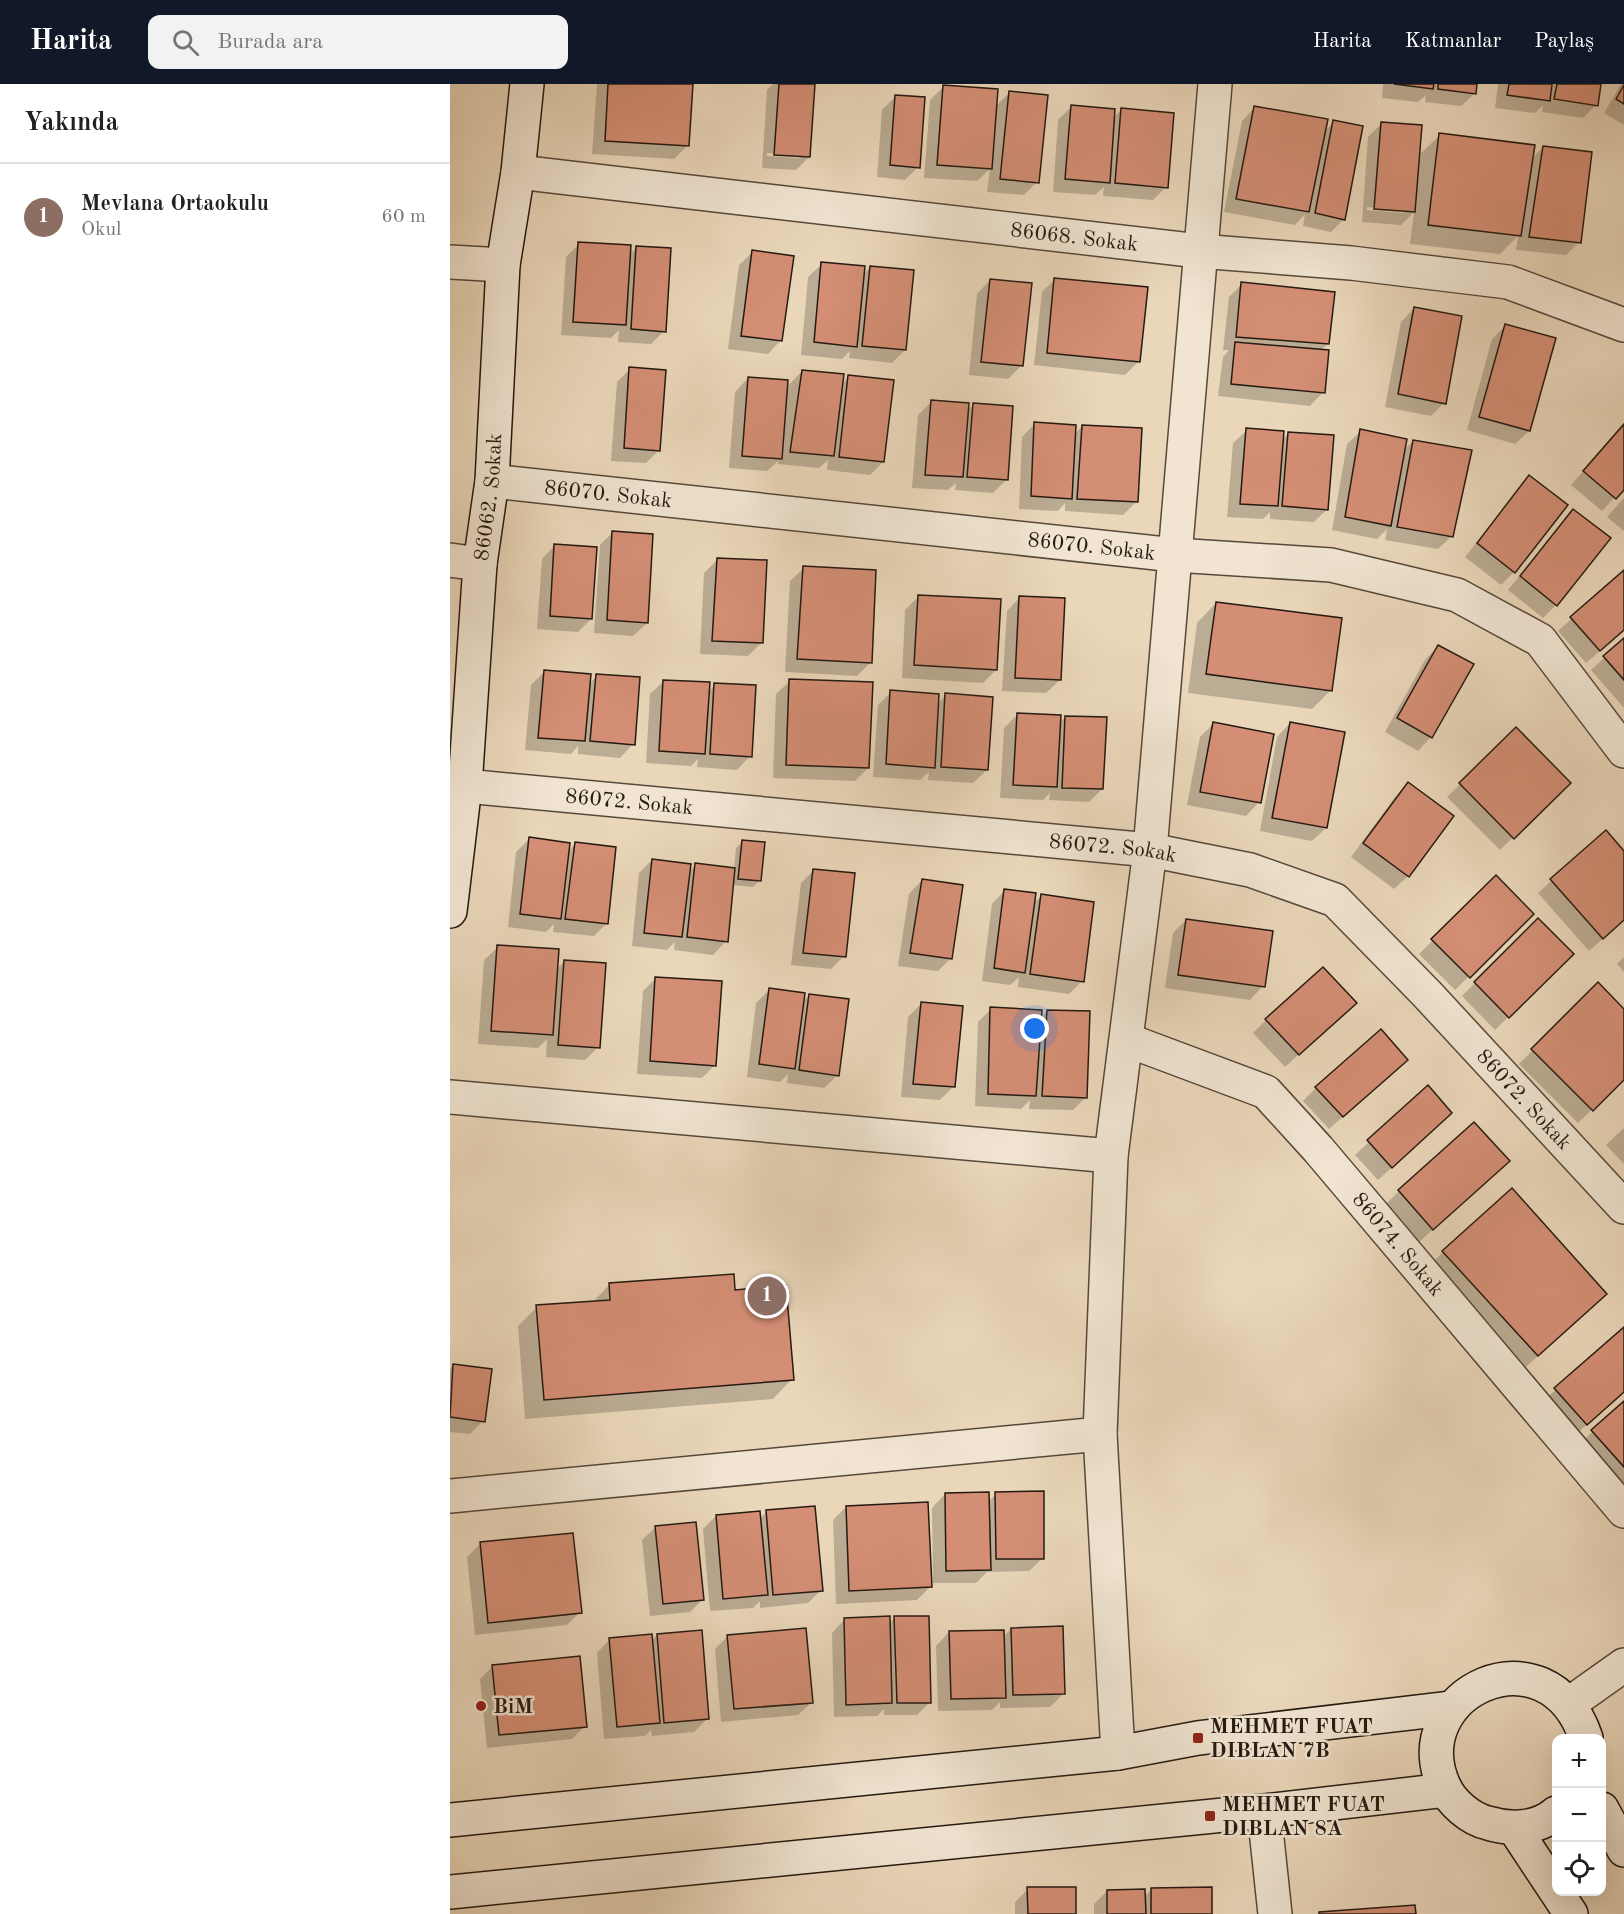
<!DOCTYPE html>
<html lang="tr">
<head>
<meta charset="utf-8">
<style>
	body { margin:0; font-family:"Old Standard TT",serif; background:#f2f2f2; color:#202124 }
	.controls { position:absolute; right:18px; bottom:18px; display:grid; overflow:hidden; border-radius:12px; box-shadow:0 6px 24px #0002 }
	.controls button { width:54px; height:54px; display:grid; place-items:center; padding:0; border:0; border-bottom:2px solid #e0e0e0; background:#fff; color:#202124; font:30px sans-serif }
	.you { position:absolute; left:585px; top:945px; width:21px; height:21px; margin:-15px; border:4px solid #fff; border-radius:50%; background:#1a73e8; box-shadow:0 0 0 9px #1a73e833 }
	.badge { display:grid; place-items:center; width:39px; height:39px; border-radius:50%; background:#111827; color:#fff; font-size:20px; font-weight:700 }
	.pin { position:absolute; translate:-50% -50%; border:3px solid #fff; box-shadow:0 2px 6px #0006 }
	.list { margin:0; padding:0; list-style:none }
	h2 { display:flex; justify-content:space-between; align-items:center; height:78px; margin:0; padding:0 24px; font-size:26px }
	h2 small { font-size:20px; font-weight:400; color:#757577 }
	.list li { display:grid; grid-template-columns:39px 1fr auto; gap:18px; align-items:center; box-sizing:border-box; height:108px; padding:0 24px; border-top:2px solid #e0e0e0 }
	.list b { display:block; font-size:22px; white-space:nowrap }
	.list p { margin:0; font-size:20px; white-space:nowrap; color:#757577 }
	.list em { font-size:20px; font-style:normal; color:#757577 }
	.icon { flex:none; width:33px; height:33px; fill:none; stroke:currentColor; stroke-width:2; stroke-linecap:round; stroke-linejoin:round }
	.map { position:relative; flex:none; width:1174px; height:1830px; overflow:hidden }
	header { display:flex; align-items:center; gap:36px; box-sizing:border-box; height:84px; padding:0 30px; background:#111827; color:#fff }
	header strong { font-size:28px }
	nav { display:flex; gap:33px; margin-inline-start:auto; font-size:21px }
	.search { width:420px; height:54px; background:#f2f2f2; display:flex; align-items:center; gap:15px; box-sizing:border-box; padding:0 21px; border-radius:12px; color:#757577; font-size:22px }
	main { display:flex }
	aside { flex:1; background:#fff }
	.map>svg:first-child { display:block }
</style>
</head>
<body>
<header>
<strong>Harita</strong>
<div class="search"><svg class="icon" aria-label="search" viewBox="0 0 24 24"><circle cx="10" cy="10" r="6"/><path d="M15 15l6 6"/></svg>Burada ara</div>
<nav><a>Harita</a><a>Katmanlar</a><a>Paylaş</a></nav>
</header>
<main>
<aside>
<h2>Yakında<small></small></h2>
<ul class="list">
<li><span class="badge" style="background:#8d6e63">1</span><div><b>Mevlana Ortaokulu</b><p>Okul</p></div><em>60 m</em></li>
</ul>
</aside>
<div class="map">
<svg width="1174" height="1830" viewBox="0 0 1174 1830">
	<rect width="100%" height="100%" fill="#ead7ba"/>
	<filter id="stains"><feTurbulence type="fractalNoise" baseFrequency=".00333" numOctaves="4"/><feColorMatrix values="0 0 0 0 .2 0 0 0 0 .09 0 0 0 0 .02 0 0 0 .5 -.17"/></filter>
	<radialGradient id="worn" r=".72"><stop offset=".6" stop-color="#630" stop-opacity="0"/><stop offset="1" stop-color="#630" stop-opacity=".3"/></radialGradient>
	<g fill="#0003" fill-rule="evenodd">
		<polygon points="147,0 241,0 237,62 224,75 142,70"/>
		<path d="M323 0H364L359 73 346 86 312 84 317 6ZM317 69 349 71V74L317 72Z"/>
		<polygon points="933,0 1026,0 1025,9 1011,22 975,18 976,11 968,18 932,14"/>
		<polygon points="1048,0 1150,0 1146,21 1133,34 1092,28 1093,21 1085,29 1045,24"/>
		<polygon points="1171,0 1174,0 1174,41 1154,29"/>
		<polygon points="493,3 545,23 560,8 587,98 574,111 537,108 540,85 527,97 474,94 480,16"/>
		<polygon points="445,13 468,83 455,96 427,93 432,26"/>
		<polygon points="622,22 663,34 671,26 716,103 703,116 653,112 654,103 645,111 603,108 608,36"/>
		<polygon points="805,23 874,48 884,38 894,135 881,148 853,142 855,130 845,141 774,128 792,37"/>
		<path d="M932 39 968 72 990 51 1081 76 1093 63 1129 158 1116 171 1066 166 1068 152 1050 170 960 160 964 128 951 141 912 138 918 53ZM917 123 954 126V129L917 126Z"/>
		<polygon points="129,160 179,171 187,163 214,247 201,260 168,258 169,246 161,254 111,251 116,173"/>
		<polygon points="303,168 331,256 318,270 278,265 289,181"/>
		<polygon points="372,180 413,191 420,183 455,266 442,279 399,274 400,267 392,275 351,271 358,193"/>
		<polygon points="605,195 688,278 675,291 584,281 592,208"/>
		<polygon points="540,196 571,282 558,295 519,291 527,210"/>
		<polygon points="792,200 878,260 871,266 873,308 860,322 768,312 773,273 779,266 773,266 779,213"/>
		<polygon points="964,224 994,319 981,332 935,323 951,238"/>
		<polygon points="1055,242 1104,255 1079,347 1065,360 1017,346 1042,255"/>
		<polygon points="180,285 209,366 196,379 161,377 167,298"/>
		<polygon points="352,287 391,301 399,293 433,378 420,391 377,386 378,376 369,384 328,380 328,377 317,387 279,384 285,308 298,294 336,304"/>
		<polygon points="481,318 517,327 524,320 556,396 543,409 505,406 506,399 498,406 462,404 468,331"/>
		<polygon points="585,339 624,351 632,342 687,417 673,431 615,427 615,419 608,427 569,425 572,353"/>
		<polygon points="1174,341 1174,403 1152,427 1121,401"/>
		<polygon points="797,346 831,357 839,349 877,425 864,438 820,435 820,428 813,435 777,433 783,359"/>
		<polygon points="911,347 953,367 963,357 1002,452 988,465 935,456 937,445 927,455 882,446 897,360"/>
		<polygon points="1079,393 1064,488 1051,501 1015,473"/>
		<polygon points="1174,414 1174,447 1157,433"/>
		<polygon points="1123,427 1106,521 1093,534 1058,506"/>
		<polygon points="163,448 197,539 183,552 144,549 150,461"/>
		<polygon points="105,461 141,535 128,548 87,545 92,475"/>
		<polygon points="267,476 311,559 298,572 250,570 254,489"/>
		<polygon points="354,484 420,579 407,592 335,588 340,497"/>
		<polygon points="1174,488 1174,546 1136,579 1108,547"/>
		<polygon points="469,512 546,586 533,599 452,594 455,526"/>
		<polygon points="570,513 610,596 596,609 552,607 557,527"/>
		<polygon points="766,519 881,606 862,625 738,609 747,539"/>
		<polygon points="1174,556 1174,624 1141,586"/>
		<polygon points="988,562 1022,581 981,653 968,667 935,648 975,576"/>
		<polygon points="95,587 139,600 147,592 183,660 170,674 128,670 128,662 121,670 75,666 81,601"/>
		<polygon points="214,597 258,608 265,601 300,672 287,686 247,683 248,675 241,682 196,679 200,610"/>
		<polygon points="340,597 418,684 405,697 323,694 326,610"/>
		<polygon points="441,608 487,620 496,611 537,686 523,699 478,696 479,688 470,696 423,693 428,621"/>
		<polygon points="568,630 609,640 615,633 652,705 639,718 599,716 600,709 593,716 550,714 554,644"/>
		<polygon points="840,639 876,744 862,757 810,747 827,653"/>
		<polygon points="763,640 809,718 796,732 737,721 750,653"/>
		<polygon points="1066,646 1119,699 1050,766 997,713"/>
		<polygon points="958,700 1002,732 958,792 944,805 901,773 945,713"/>
		<polygon points="1155,748 1174,769 1174,836 1139,867 1088,809"/>
		<polygon points="79,755 117,768 125,760 157,839 144,852 103,848 104,840 96,848 58,843 66,768"/>
		<polygon points="292,758 309,797 303,803 282,801 276,857 263,871 224,866 225,858 217,866 182,862 189,789 202,776 238,789 246,781 284,785 286,764"/>
		<polygon points="364,786 394,872 381,885 341,881 351,799"/>
		<polygon points="1046,794 1082,830 1005,906 969,870"/>
		<polygon points="472,796 501,874 488,887 448,882 459,810"/>
		<polygon points="555,806 583,820 591,812 632,897 619,910 568,903 569,893 560,901 532,897 542,820"/>
		<polygon points="736,836 813,902 800,916 715,904 723,849"/>
		<polygon points="1088,836 1122,870 1045,946 1012,912"/>
		<polygon points="48,863 106,886 114,878 148,963 135,976 96,973 97,955 88,964 28,960 34,876"/>
		<polygon points="1174,873 1174,888 1167,880"/>
		<polygon points="206,894 265,981 252,994 187,990 193,907"/>
		<polygon points="1148,900 1174,927 1174,994 1128,1039 1069,980"/>
		<polygon points="319,906 352,919 359,911 388,991 374,1004 337,999 338,990 330,998 297,993 306,919"/>
		<polygon points="472,919 503,1003 490,1016 451,1013 458,933"/>
		<polygon points="541,925 590,935 597,927 636,1013 623,1026 579,1025 580,1016 571,1025 525,1022 528,938"/>
		<polygon points="891,932 835,983 803,949 816,936"/>
		<polygon points="943,989 879,1045 853,1017 866,1004"/>
		<polygon points="987,1042 928,1096 905,1071 919,1058"/>
		<polygon points="1174,1044 1174,1080 1156,1061"/>
		<polygon points="1045,1090 969,1158 936,1120 949,1107"/>
		<polygon points="993,1168 1136,1229 1068,1290 974,1187"/>
		<polygon points="160,1200 284,1208 342,1295 323,1315 75,1335 68,1242 87,1223 142,1219"/>
		<polygon points="1174,1245 1174,1308 1123,1353 1092,1318"/>
		<polygon points="3,1281 33,1337 20,1350 0,1348 0,1285"/>
		<polygon points="1174,1319 1174,1410 1129,1360"/>
		<polygon points="495,1410 538,1418 546,1410 593,1474 579,1487 537,1488 526,1499 483,1499 482,1424"/>
		<polygon points="396,1423 480,1503 467,1516 386,1520 383,1436"/>
		<polygon points="316,1428 371,1506 358,1519 310,1524 310,1517 303,1524 260,1527 253,1445 266,1432 310,1435"/>
		<polygon points="206,1443 253,1515 240,1528 200,1532 192,1456"/>
		<polygon points="30,1460 130,1528 117,1541 25,1551 17,1473"/>
		<polygon points="445,1534 480,1618 467,1631 434,1631 434,1625 427,1632 384,1633 382,1549 395,1535 438,1540"/>
		<polygon points="561,1545 613,1610 600,1623 550,1624 550,1618 542,1626 488,1627 486,1562 499,1548 553,1553"/>
		<polygon points="207,1551 258,1634 244,1648 202,1652 201,1646 195,1652 154,1655 147,1569 160,1555 201,1557"/>
		<polygon points="278,1552 362,1618 348,1631 271,1638 265,1565"/>
		<polygon points="43,1582 135,1642 122,1655 37,1664 30,1595"/>
		<polygon points="578,1805 625,1830 565,1830 565,1818"/>
		<polygon points="701,1806 761,1830 644,1830 644,1820 657,1807 694,1813"/>
	</g>
	<g fill="#d48e75" stroke="#251911" stroke-width="1.5">
		<polygon points="158,0 243,0 239,62 155,57"/>
		<polygon points="329,0 365,0 360,73 324,71"/>
		<polygon points="944,0 984,0 983,5"/>
		<polygon points="988,0 1027,0 1026,10 988,5"/>
		<polygon points="1059,0 1102,0 1100,17 1057,11"/>
		<polygon points="1107,0 1151,0 1148,22 1104,15"/>
		<polygon points="493,1 548,5 542,85 487,81"/>
		<polygon points="1174,1 1174,20 1166,15"/>
		<polygon points="559,7 598,11 589,99 550,95"/>
		<polygon points="445,11 475,13 470,84 440,81"/>
		<polygon points="621,21 665,25 660,99 615,95"/>
		<polygon points="804,22 878,35 859,128 786,115"/>
		<polygon points="671,24 724,29 718,104 665,99"/>
		<polygon points="883,36 913,42 895,136 865,129"/>
		<polygon points="931,38 972,41 965,128 924,125"/>
		<polygon points="989,49 1085,61 1071,152 978,141"/>
		<polygon points="1093,62 1142,68 1131,159 1079,153"/>
		<polygon points="128,158 181,161 176,241 123,238"/>
		<polygon points="186,162 221,164 216,248 181,245"/>
		<polygon points="302,166 344,172 332,257 291,252"/>
		<polygon points="371,178 415,182 407,263 364,258"/>
		<polygon points="420,182 464,186 456,266 412,262"/>
		<polygon points="604,194 698,203 690,278 597,269"/>
		<polygon points="540,195 582,199 573,282 531,278"/>
		<polygon points="791,198 885,208 879,260 786,253"/>
		<polygon points="964,223 1012,232 996,320 948,310"/>
		<polygon points="1055,240 1106,254 1080,347 1029,333"/>
		<polygon points="785,258 879,266 875,309 781,300"/>
		<polygon points="179,283 216,286 210,367 174,364"/>
		<polygon points="352,286 394,290 384,372 340,368"/>
		<polygon points="398,291 444,296 434,378 389,373"/>
		<polygon points="298,293 338,296 332,375 292,372"/>
		<polygon points="481,316 519,319 513,393 475,391"/>
		<polygon points="523,319 563,322 558,396 517,393"/>
		<polygon points="584,338 626,341 622,415 581,412"/>
		<polygon points="1174,340 1174,406 1166,415 1133,387"/>
		<polygon points="632,341 692,344 688,418 627,415"/>
		<polygon points="796,344 834,347 828,422 790,420"/>
		<polygon points="910,345 957,355 941,442 895,433"/>
		<polygon points="838,348 884,351 878,426 832,422"/>
		<polygon points="963,356 1022,366 1003,453 947,443"/>
		<polygon points="1079,391 1118,421 1065,489 1027,459"/>
		<polygon points="1123,425 1161,454 1107,522 1070,492"/>
		<polygon points="162,447 203,450 198,539 157,536"/>
		<polygon points="104,460 147,463 142,535 100,532"/>
		<polygon points="267,474 317,476 313,559 262,557"/>
		<polygon points="353,482 426,486 422,579 347,575"/>
		<polygon points="1174,486 1174,546 1150,567 1120,533"/>
		<polygon points="468,511 551,515 547,586 464,581"/>
		<polygon points="569,512 615,514 611,596 565,594"/>
		<polygon points="766,518 892,534 882,607 756,590"/>
		<polygon points="1174,554 1174,596 1153,572"/>
		<polygon points="988,561 1024,580 982,654 947,634"/>
		<polygon points="94,586 141,590 135,657 88,654"/>
		<polygon points="146,590 190,593 185,661 140,657"/>
		<polygon points="339,595 423,598 419,684 336,681"/>
		<polygon points="213,596 260,598 255,670 209,667"/>
		<polygon points="264,599 306,601 302,673 260,670"/>
		<polygon points="440,606 489,610 485,684 436,680"/>
		<polygon points="495,609 543,613 538,686 491,683"/>
		<polygon points="567,629 611,631 607,703 563,701"/>
		<polygon points="615,632 657,633 653,705 612,704"/>
		<polygon points="763,638 824,650 811,719 750,708"/>
		<polygon points="840,638 895,648 877,744 822,734"/>
		<polygon points="1066,643 1121,699 1064,755 1009,699"/>
		<polygon points="958,698 1004,732 959,793 913,759"/>
		<polygon points="1156,746 1174,767 1174,836 1153,855 1100,795"/>
		<polygon points="79,753 120,759 111,835 70,830"/>
		<polygon points="292,756 315,758 311,797 288,795"/>
		<polygon points="125,758 166,763 158,840 115,835"/>
		<polygon points="202,775 241,780 232,853 194,849"/>
		<polygon points="245,779 285,784 278,858 237,853"/>
		<polygon points="363,785 405,789 396,873 353,869"/>
		<polygon points="1046,791 1084,830 1020,894 981,855"/>
		<polygon points="472,795 513,801 502,875 460,869"/>
		<polygon points="554,805 586,809 575,889 544,884"/>
		<polygon points="591,810 644,818 634,898 580,890"/>
		<polygon points="1088,834 1124,870 1059,934 1024,898"/>
		<polygon points="736,835 823,847 815,903 728,891"/>
		<polygon points="47,861 109,865 103,951 41,947"/>
		<polygon points="114,876 156,879 150,964 108,961"/>
		<polygon points="873,883 907,919 849,971 815,935"/>
		<polygon points="205,893 272,897 266,982 200,977"/>
		<polygon points="1148,898 1174,925 1174,996 1143,1027 1081,965"/>
		<polygon points="319,904 355,909 345,985 309,980"/>
		<polygon points="359,910 399,915 389,992 349,986"/>
		<polygon points="471,918 513,922 505,1003 463,1000"/>
		<polygon points="540,923 592,926 586,1012 538,1010"/>
		<polygon points="597,926 640,927 637,1014 592,1012"/>
		<polygon points="931,945 958,976 893,1033 865,1003"/>
		<polygon points="978,1001 1002,1029 942,1084 917,1056"/>
		<polygon points="1024,1038 1060,1077 983,1146 948,1106"/>
		<polygon points="1062,1104 1157,1210 1088,1272 992,1167"/>
		<polygon points="284,1190 285,1206 336,1201 344,1296 94,1316 86,1221 160,1216 159,1199"/>
		<polygon points="1174,1243 1174,1308 1137,1341 1104,1304"/>
		<polygon points="3,1280 42,1285 35,1338 0,1333"/>
		<polygon points="1174,1317 1174,1383 1141,1346"/>
		<polygon points="594,1407 594,1475 546,1475 545,1408"/>
		<polygon points="539,1408 541,1486 496,1487 495,1409"/>
		<polygon points="478,1418 482,1503 399,1507 396,1422"/>
		<polygon points="365,1422 373,1507 323,1511 316,1426"/>
		<polygon points="310,1427 318,1511 273,1515 266,1431"/>
		<polygon points="246,1438 254,1516 213,1520 205,1442"/>
		<polygon points="123,1449 132,1529 38,1539 30,1458"/>
		<polygon points="440,1532 442,1619 396,1621 394,1534"/>
		<polygon points="444,1532 479,1532 481,1619 447,1619"/>
		<polygon points="613,1542 615,1610 563,1611 561,1544"/>
		<polygon points="356,1544 363,1619 284,1625 277,1551"/>
		<polygon points="252,1546 259,1635 214,1639 207,1550"/>
		<polygon points="554,1546 556,1614 501,1615 499,1547"/>
		<polygon points="202,1550 210,1639 167,1643 159,1554"/>
		<polygon points="130,1572 137,1643 49,1651 42,1581"/>
		<polygon points="577,1803 626,1803 626,1830 578,1830"/>
		<polygon points="762,1803 762,1830 701,1830 701,1804"/>
		<polygon points="695,1805 696,1830 657,1830 657,1806"/>
		<polygon points="965,1821 966,1830 869,1830 869,1828"/>
	</g>
	<g fill="none" stroke-linecap="round" stroke-linejoin="round">
		<defs>
			<g id="street">
				<path id="s1" d="M68 88 749 167 901 179 1058 198 1174 241"/>
				<polyline points="0,178 53,181"/>
				<path id="s2" d="M42 397 725 471 881 481 1007 511 1090 556 1174 667"/>
				<polyline points="0,476 30,480"/>
				<path id="s3" d="M15 702 700 766 800 786 885 816 977 910 1174 1123"/>
				<path id="s4" d="M677 956 816 1008 868 1065 1174 1427"/>
				<polyline points="0,1013 661,1072"/>
				<polyline points="0,1412 650,1350"/>
				<polyline points="1119,1620 1174,1581"/>
				<polyline points="668,1669 650,1350 661,1072 700,766 765,0"/>
				<polyline points="814,1727 825,1830"/>
			</g>
			<g id="secondary">
				<path id="s5" d="M0 827 15 702 30 480 42 397 53 181 68 88 77 0"/>
				<polyline points="1152,1725 1174,1766"/>
				<path d="M1106 1729C1088 1745 1060 1746 1038 1739 1020 1735 1001 1718 994 1702 952 1609 1097 1540 1136 1654"/>
				<polyline points="0,1736 668,1669 748,1654 1002,1624"/>
				<polyline points="1064,1744 1121,1830"/>
				<polyline points="0,1808 814,1727 996,1706"/>
			</g>
		</defs>
		<use href="#street" stroke="#56483b" stroke-width="36"/>
		<use href="#secondary" stroke="#251911" stroke-width="36"/>
		<use href="#street" stroke="#f1e5d2" stroke-width="33"/>
		<use href="#secondary" stroke="#f1e5d2" stroke-width="33"/>
	</g>
	<g fill="#8f2418" stroke="#f1e5d2" stroke-width="2">
		<circle cx="31" cy="1622" r="6"/>
		<rect x="742" y="1648" width="12" height="12" rx="3"/>
		<rect x="754" y="1726" width="12" height="12" rx="3"/>
	</g>
	<g text-anchor="middle" stroke-width="5" stroke-linejoin="round" paint-order="stroke">
		<g font-size="21" fill="#251911" stroke="#f1e5d2">
			<text dy="7" stroke="none"><textPath href="#s1" startOffset="560">86068. Sokak</textPath></text>
			<text dy="7" stroke="none"><textPath href="#s2" startOffset="117">86070. Sokak</textPath></text>
			<text dy="7" stroke="none"><textPath href="#s5" startOffset="416">86062. Sokak</textPath></text>
			<text dy="7" stroke="none"><textPath href="#s2" startOffset="603">86070. Sokak</textPath></text>
			<text dy="7" stroke="none"><textPath href="#s3" startOffset="165">86072. Sokak</textPath></text>
			<text dy="7" stroke="none"><textPath href="#s3" startOffset="651">86072. Sokak</textPath></text>
			<text dy="7" stroke="none"><textPath href="#s3" startOffset="1155">86072. Sokak</textPath></text>
			<text dy="7" stroke="none"><textPath href="#s4" startOffset="350">86074. Sokak</textPath></text>
		</g>
		<g font-size="21" font-weight="bold" fill="#251911" stroke="#f1e5d2" text-anchor="start">
			<text x="43" y="1629">BiM</text>
			<text x="760" y="1649">MEHMET FUAT<tspan x="760" dy="24">DIBLAN 7B</tspan></text>
			<text x="772" y="1727">MEHMET FUAT<tspan x="772" dy="24">DIBLAN 8A</tspan></text>
		</g>
	</g>
	<rect width="100%" height="100%" filter="url(#stains)"/>
	<rect width="100%" height="100%" fill="url(#worn)"/>
</svg>
<div class="controls">
<button>+</button>
<button>−</button>
<button><svg class="icon" aria-label="locate" viewBox="0 0 24 24"><circle cx="12" cy="12" r="6"/><path d="M12 2v4M12 18v4M2 12h4M18 12h4"/></svg></button>
</div>
<div class="you"></div>
<div class="pin badge" style="left:317px;top:1212px;background:#8d6e63">1</div>
</div>
</main>
</body>
</html>
